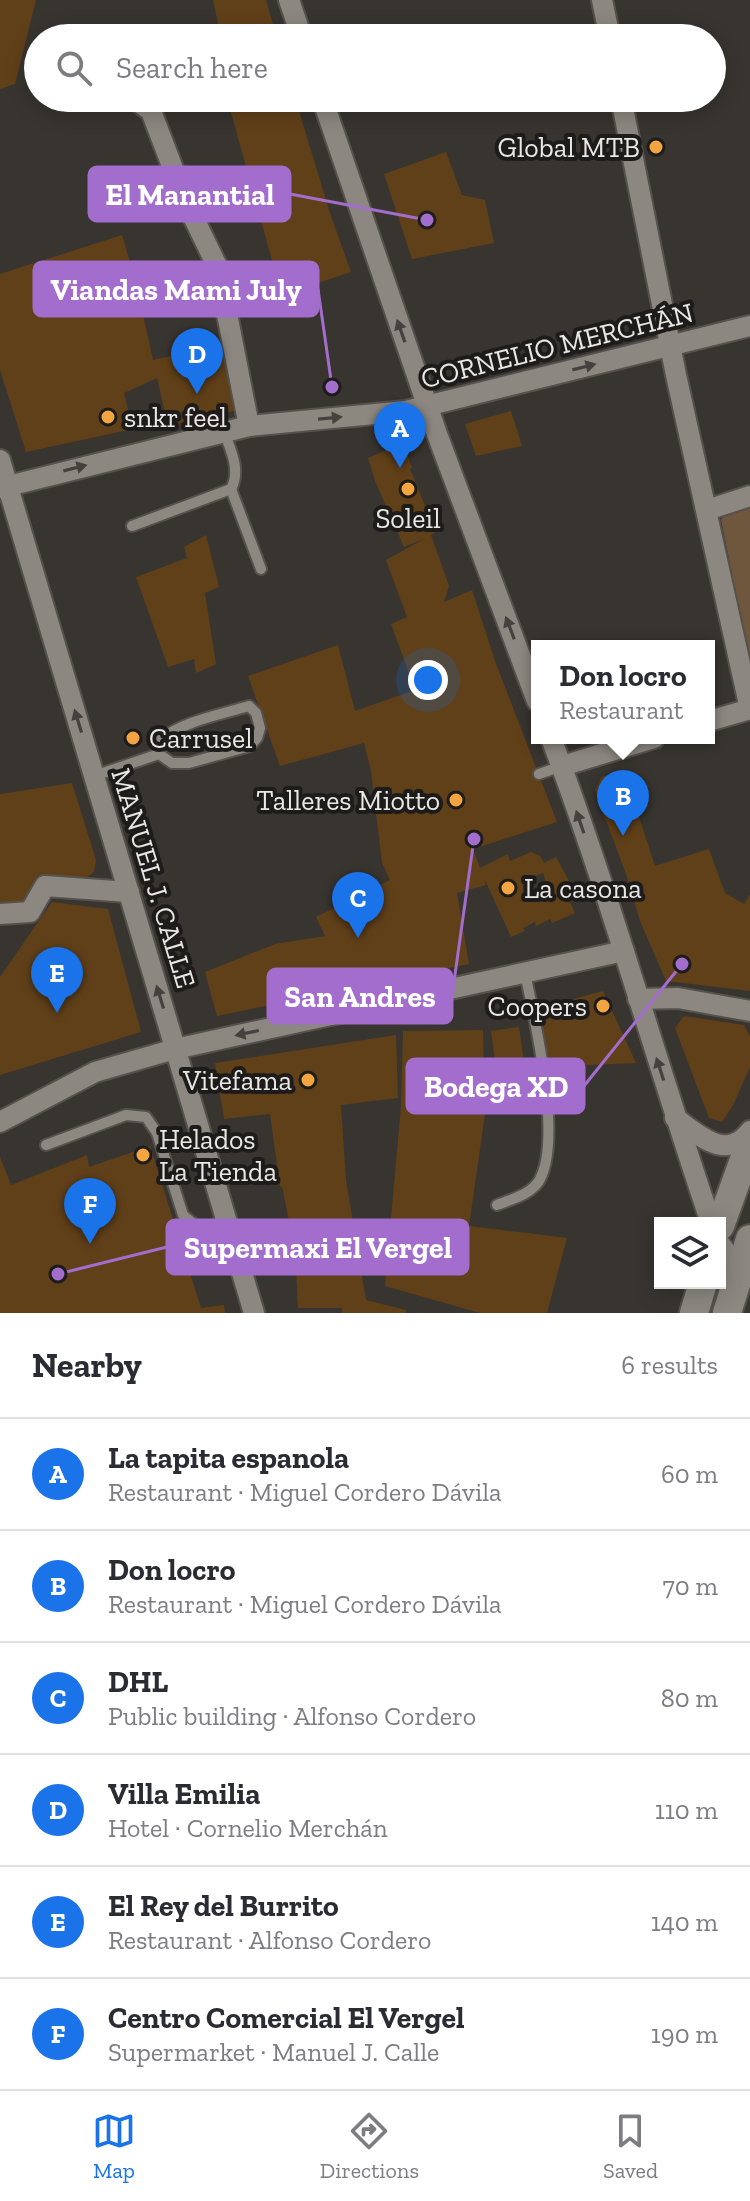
<!DOCTYPE html>
<html lang="en">
<head>
<meta charset="utf-8">
<style>
	body { margin:0; font-family:"Zilla Slab",serif; background:#f2f2f3; color:#2b2b33 }
	.controls { position:absolute; right:24px; bottom:24px; display:grid; overflow:hidden; border-radius:0px; box-shadow:0 4px 20px #0003 }
	.controls button { width:72px; height:72px; display:grid; place-items:center; padding:0; border:0; border-bottom:2px solid #e1e1e2; background:#fff; color:#2b2b33; font:40px sans-serif }
	.you { position:absolute; left:428px; top:680px; width:28px; height:28px; margin:-20px; border:6px solid #fff; border-radius:50%; background:#1a73e8; box-shadow:0 0 0 12px #1a73e833 }
	.badge { display:grid; place-items:center; width:52px; height:52px; border-radius:50%; background:#1a73e8; color:#fff; font-size:26px; font-weight:700 }
	.pin { position:absolute; translate:-50% -66px; filter:drop-shadow(0 2px 4px #0008) }
	.pin::after { content:''; position:absolute; top:42px; width:28px; height:24px; background:inherit; clip-path:polygon(0 0,100% 0,50% 100%) }
	.popup { position:absolute; left:531px; top:640px; width:184px; height:104px; box-sizing:border-box; display:grid; place-content:center; border-radius:0px; background:#fff; filter:drop-shadow(0 2px 6px #0005); font-size:26px; white-space:nowrap; color:#7c7c81 }
	.popup b { font-size:30px; color:#2b2b33 }
	.popup::after { content:''; position:absolute; left:50%; top:100%; margin-left:-16px; border:16px solid transparent; border-top-color:#fff }
	.list { margin:0; padding:0; list-style:none }
	h2 { display:flex; justify-content:space-between; align-items:center; height:104px; margin:0; padding:0 32px; font-size:34px }
	h2 small { font-size:26px; font-weight:400; color:#7c7c81 }
	.list li { display:grid; grid-template-columns:52px 1fr auto; gap:24px; align-items:center; box-sizing:border-box; height:112px; padding:0 32px; border-top:2px solid #e1e1e2 }
	.list b { display:block; font-size:30px; white-space:nowrap }
	.list p { margin:0; font-size:26px; white-space:nowrap; color:#7c7c81 }
	.list em { font-size:26px; font-style:normal; color:#7c7c81 }
	.icon { flex:none; width:44px; height:44px; fill:none; stroke:currentColor; stroke-width:2; stroke-linecap:round; stroke-linejoin:round }
	.map { position:relative; flex:none; width:750px; height:1313px; overflow:hidden }
	.search { position:absolute; background:#fff; box-shadow:0 4px 20px #0003; left:24px; right:24px; top:24px; height:88px; display:flex; align-items:center; gap:20px; box-sizing:border-box; padding:0 28px; border-radius:44px; color:#7c7c81; font-size:30px }
	.sheet { height:776px; background:#fff }
	nav { display:flex; justify-content:space-around; align-items:center; box-sizing:border-box; height:112px; border-top:2px solid #e1e1e2; background:#fff; font-size:22px; color:#7c7c81 }
	nav a { display:grid; justify-items:center; gap:4px }
	nav .on { color:#1a73e8 }
	.map>svg:first-child { display:block }
</style>
</head>
<body>
<div class="map">
<svg width="750" height="1313" viewBox="0 0 750 1313">
	<rect width="100%" height="100%" fill="#38342f"/>
	<polygon fill="#6f573d" points="750,506 750,661 721,520 725,513"/>
	<g fill="#604019" fill-rule="evenodd">
		<polygon points="0,0 36,0 15,84 0,89"/>
		<polygon points="213,0 266,0 277,38 221,38"/>
		<polygon points="227,98 295,98 330,213 351,272 285,294 277,278"/>
		<polygon points="446,152 462,195 485,200 494,243 412,259 384,174"/>
		<polygon points="122,235 136,283 153,360 223,344 238,410 168,426 157,378 124,393 133,429 26,452 0,370 0,274"/>
		<polygon points="511,411 522,446 476,456 465,424"/>
		<path d="M403 443 412 468 410 469 436 532 431 535 449 586 444 602 472 590 495 661 557 822 473 849 480 868 508 854 510 861 531 852 540 856 544 863 556 857 569 881 562 885 575 913 552 923 550 919 536 926 535 922 523 928 525 931 511 937 484 878 486 885 457 893 469 964 217 1016 205 972 275 944 325 936 316 917 390 880 382 863 371 771 364 743 280 766 248 676 338 645 355 711 415 690 391 624 407 617 386 560 424 539 404 547 375 481 368 458ZM543 873 549 891 533 898 525 880Z"/>
		<polygon points="206,535 219,587 205,593 216,664 196,673 194,659 168,667 136,577 187,558 184,547"/>
		<polygon points="624,771 655,866 709,849 725,893 744,904 750,894 750,991 666,981 640,921 627,877 595,790 601,777"/>
		<polygon points="72,783 96,860 94,872 86,878 38,875 25,900 19,903 0,904 0,794"/>
		<polygon points="52,902 108,909 141,1032 0,1075 0,977"/>
		<polygon points="603,991 636,1063 563,1066 550,1069 538,1004 558,1003"/>
		<polygon points="684,1016 744,1025 750,1037 750,1067 733,1105 722,1122 709,1118 675,1028"/>
		<polygon points="519,1027 528,1090 499,1092 491,1031"/>
		<polygon points="483,1030 485,1114 469,1226 567,1238 547,1313 480,1313 385,1286 401,1106 403,1031"/>
		<polygon points="396,1035 398,1098 341,1105 346,1180 366,1300 406,1310 406,1313 342,1313 342,1308 298,1308 295,1251 282,1186 280,1187 270,1114 224,1119 215,1063"/>
		<polygon points="150,1146 201,1308 224,1305 225,1313 0,1313 0,1157 11,1185 87,1155 89,1167"/>
	</g>
	<g fill="none" stroke-linecap="round" stroke-linejoin="round">
		<defs>
			<g id="lane">
				<polyline points="231,489 261,569"/>
				<path d="M132 526 231 489C241 471 231 450 224 432"/>
				<path d="M249 706 256 713 260 728 257 738 250 746 189 763H172L159 754V740C185 721 218 715 249 706Z"/>
				<polyline points="539,774 562,766"/>
				<polyline points="94,776 159,754"/>
				<polyline points="46,1145 126,1115 146,1117 157,1133 183,1215 194,1224 230,1239"/>
				<path d="M497 1205C511 1199 530 1195 539 1181 563 1140 535 1021 525 973"/>
			</g>
			<g id="street">
				<polyline points="289,0 302,38"/>
				<polyline points="602,0 610,38"/>
				<polyline points="133,98 151,111 185,200 218,268 249,426"/>
				<polyline points="322,98 437,434 537,701"/>
				<polyline points="621,98 676,375 750,709"/>
				<polyline points="0,460 254,1313"/>
				<polyline points="0,488 249,426 406,411 750,326"/>
				<polyline points="707,510 750,496"/>
				<polyline points="709,721 750,709"/>
				<path d="M551 738C611 897 656 1062 711 1223"/>
				<polyline points="562,766 654,738"/>
				<polyline points="0,914 30,912 45,886 129,892"/>
				<polyline points="638,999 678,998 750,1011"/>
				<path d="M675 1118C699 1135 726 1162 750 1131"/>
				<polyline points="0,1122 95,1072 175,1049 624,951"/>
				<polyline points="720,1244 745,1278"/>
			</g>
			<g id="secondary">
				<polyline points="720,1226 750,1143"/>
				<polyline points="694,1313 703,1283"/>
				<polyline points="727,1313 750,1239"/>
			</g>
		</defs>
		<use href="#lane" stroke="#55514c" stroke-width="14"/>
		<use href="#street" stroke="#55514c" stroke-width="24"/>
		<use href="#secondary" stroke="#55514c" stroke-width="32"/>
		<use href="#lane" stroke="#8c8781" stroke-width="10"/>
		<use href="#street" stroke="#8c8781" stroke-width="20"/>
		<use href="#secondary" stroke="#8c8781" stroke-width="28"/>
	</g>
	<defs><path id="oneway-solid" d="M-6-.8H1V-3.2L6.5 0L1 3.2V.8H-6Z" transform="scale(2)"/></defs>
	<g fill="#44413e">
		<use href="#oneway-solid" transform="translate(401 331) rotate(-109)"/>
		<use href="#oneway-solid" transform="translate(584 367) rotate(-14)"/>
		<use href="#oneway-solid" transform="translate(330 418) rotate(-5)"/>
		<use href="#oneway-solid" transform="translate(75 468) rotate(-14)"/>
		<use href="#oneway-solid" transform="translate(510 628) rotate(-111)"/>
		<use href="#oneway-solid" transform="translate(78 721) rotate(-107)"/>
		<use href="#oneway-solid" transform="translate(580 822) rotate(-109)"/>
		<use href="#oneway-solid" transform="translate(160 997) rotate(-107)"/>
		<use href="#oneway-solid" transform="translate(247 1033) rotate(168)"/>
		<use href="#oneway-solid" transform="translate(660 1069) rotate(-108)"/>
	</g>
	<g fill="#f2a541" stroke="#1e1c1a" stroke-width="3">
		<circle cx="656" cy="147" r="8"/>
		<circle cx="108" cy="417" r="8"/>
		<circle cx="408" cy="489" r="8"/>
		<circle cx="133" cy="738" r="8"/>
		<circle cx="456" cy="800" r="8"/>
		<circle cx="508" cy="888" r="8"/>
		<circle cx="603" cy="1006" r="8"/>
		<circle cx="308" cy="1080" r="8"/>
		<circle cx="143" cy="1155" r="8"/>
	</g>
	<g text-anchor="middle" stroke-width="8" stroke-linejoin="round" paint-order="stroke">
		<g font-size="28" fill="#eae7e4" stroke="#1e1c1a" text-anchor="end">
			<text x="640" y="157">Global MTB</text>
			<text x="124" y="427" text-anchor="start">snkr feel</text>
			<text x="408" y="528" text-anchor="middle">Soleil</text>
			<text x="149" y="748" text-anchor="start">Carrusel</text>
			<text x="440" y="810">Talleres Miotto</text>
			<text x="524" y="898" text-anchor="start">La casona</text>
			<text x="587" y="1016">Coopers</text>
			<text x="292" y="1090">Vitefama</text>
			<text x="159" y="1149" text-anchor="start">Helados<tspan x="159" dy="32">La Tienda</tspan></text>
		</g>
		<g font-size="28" fill="#eae7e4" stroke="#1e1c1a">
			<text transform="translate(557 345) rotate(-14)" y="10">CORNELIO MERCHÁN</text>
			<text transform="translate(154 878) rotate(73)" y="10">MANUEL J. CALLE</text>
		</g>
	</g>
	<path fill="none" stroke="#a26dcc" stroke-width="3" d="M427 220L290 194M332 387L318 289M474 839L452 996M682 964L584 1086M58 1274L167 1247"/>
	<g fill="#a26dcc" stroke="#1e1c1a" stroke-width="3">
		<circle cx="427" cy="220" r="8"/>
		<circle cx="332" cy="387" r="8"/>
		<circle cx="474" cy="839" r="8"/>
		<circle cx="682" cy="964" r="8"/>
		<circle cx="58" cy="1274" r="8"/>
	</g>
	<g fill="#a26dcc" stroke="#a26dcc" stroke-width="3">
		<rect x="89" y="167" width="201" height="54" rx="8"/>
		<rect x="34" y="262" width="284" height="54" rx="8"/>
		<rect x="268" y="969" width="184" height="54" rx="8"/>
		<rect x="407" y="1059" width="177" height="54" rx="8"/>
		<rect x="167" y="1220" width="301" height="54" rx="8"/>
	</g>
	<g font-size="30" text-anchor="middle" font-weight="bold" fill="#fff">
		<text x="190" y="205">El Manantial</text>
		<text x="176" y="300">Viandas Mami July</text>
		<text x="360" y="1007">San Andres</text>
		<text x="496" y="1097">Bodega XD</text>
		<text x="318" y="1258">Supermaxi El Vergel</text>
	</g>
</svg>
<div class="controls">
<button><svg class="icon" aria-label="layers" viewBox="0 0 24 24"><path d="M12 4l9 5-9 5-9-5zM3 14l9 5 9-5"/></svg></button>
</div>
<div class="you"></div>
<div class="pin badge" style="left:400px;top:468px">A</div>
<div class="pin badge" style="left:623px;top:836px">B</div>
<div class="popup"><b>Don locro</b>Restaurant</div>
<div class="pin badge" style="left:358px;top:938px">C</div>
<div class="pin badge" style="left:197px;top:394px">D</div>
<div class="pin badge" style="left:57px;top:1013px">E</div>
<div class="pin badge" style="left:90px;top:1244px">F</div>
<div class="search"><svg class="icon" aria-label="search" viewBox="0 0 24 24"><circle cx="10" cy="10" r="6"/><path d="M15 15l6 6"/></svg>Search here</div>
</div>
<section class="sheet">
<h2>Nearby<small>6 results</small></h2>
<ul class="list">
<li><span class="badge">A</span><div><b>La tapita espanola</b><p>Restaurant · Miguel Cordero Dávila</p></div><em>60 m</em></li>
<li><span class="badge">B</span><div><b>Don locro</b><p>Restaurant · Miguel Cordero Dávila</p></div><em>70 m</em></li>
<li><span class="badge">C</span><div><b>DHL</b><p>Public building · Alfonso Cordero</p></div><em>80 m</em></li>
<li><span class="badge">D</span><div><b>Villa Emilia</b><p>Hotel · Cornelio Merchán</p></div><em>110 m</em></li>
<li><span class="badge">E</span><div><b>El Rey del Burrito</b><p>Restaurant · Alfonso Cordero</p></div><em>140 m</em></li>
<li><span class="badge">F</span><div><b>Centro Comercial El Vergel</b><p>Supermarket · Manuel J. Calle</p></div><em>190 m</em></li>
</ul>
</section>
<nav>
<a class="on"><svg class="icon" aria-label="map" viewBox="0 0 24 24"><path d="M3 6l6-2 6 2 6-2v14l-6 2-6-2-6 2zM9 4v14M15 6v14"/></svg>Map</a>
<a><svg class="icon" aria-label="directions" viewBox="0 0 24 24"><path d="M12 3l9 9-9 9-9-9zM9 14v-3h6M13 9l2 2-2 2"/></svg>Directions</a>
<a><svg class="icon" aria-label="saved" viewBox="0 0 24 24"><path d="M7 4h10v16l-5-4-5 4z"/></svg>Saved</a>
</nav>
</body>
</html>
